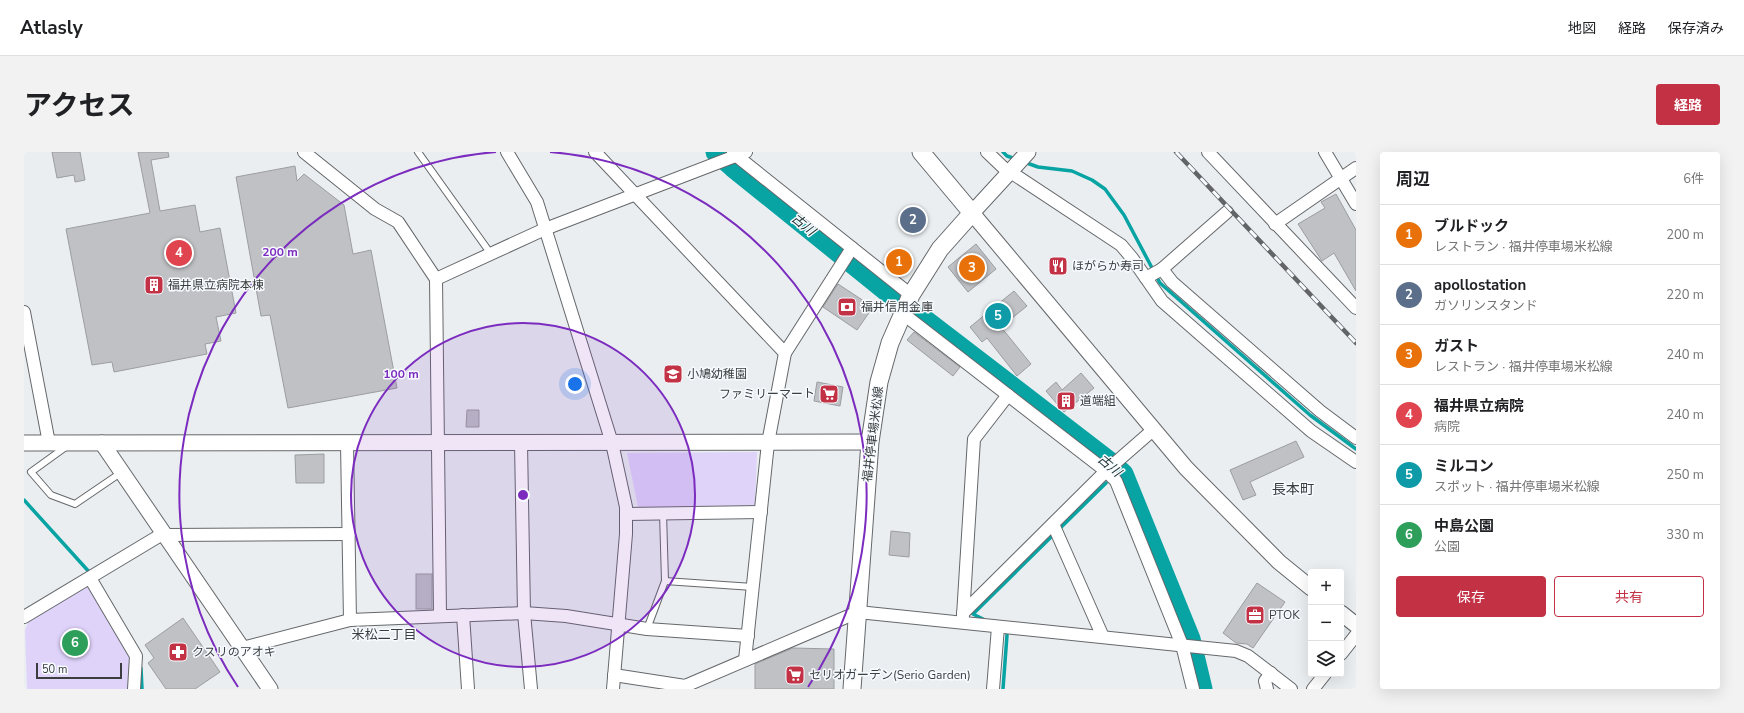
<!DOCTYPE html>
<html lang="ja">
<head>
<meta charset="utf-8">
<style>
	body { margin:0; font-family:"Nunito Sans","Noto Sans JP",sans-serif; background:#f2f2f2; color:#202124 }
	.controls { position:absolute; right:12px; bottom:12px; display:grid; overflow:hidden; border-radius:4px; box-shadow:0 4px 16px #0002 }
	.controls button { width:36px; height:36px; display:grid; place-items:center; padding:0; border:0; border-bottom:1px solid #e0e0e0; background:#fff; color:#202124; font:20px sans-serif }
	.scale { position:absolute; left:12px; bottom:10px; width:86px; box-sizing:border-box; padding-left:4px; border:2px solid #3b3d3e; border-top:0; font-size:11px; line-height:14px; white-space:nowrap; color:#3b3d3e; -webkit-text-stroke:3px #f7fbff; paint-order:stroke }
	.you { position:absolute; left:551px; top:232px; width:14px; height:14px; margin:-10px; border:3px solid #fff; border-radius:50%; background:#1a73e8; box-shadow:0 0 0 6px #1a73e833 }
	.badge { display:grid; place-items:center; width:26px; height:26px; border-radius:50%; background:#c23144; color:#fff; font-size:13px; font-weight:700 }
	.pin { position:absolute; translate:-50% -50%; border:2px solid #fff; box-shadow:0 1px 4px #0006 }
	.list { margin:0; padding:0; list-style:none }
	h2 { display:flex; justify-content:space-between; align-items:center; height:52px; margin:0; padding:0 16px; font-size:17px }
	h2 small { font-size:13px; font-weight:400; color:#757577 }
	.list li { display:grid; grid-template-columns:26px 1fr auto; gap:12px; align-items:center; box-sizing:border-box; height:60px; padding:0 16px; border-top:1px solid #e0e0e0 }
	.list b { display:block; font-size:15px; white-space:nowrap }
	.list p { margin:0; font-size:13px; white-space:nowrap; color:#757577 }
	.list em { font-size:13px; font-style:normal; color:#757577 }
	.actions { display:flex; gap:8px; padding:12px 16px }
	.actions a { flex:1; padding:9px 0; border:1px solid #c23144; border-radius:4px; text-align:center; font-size:14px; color:#c23144 }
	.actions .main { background:#c23144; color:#fff }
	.icon { flex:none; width:22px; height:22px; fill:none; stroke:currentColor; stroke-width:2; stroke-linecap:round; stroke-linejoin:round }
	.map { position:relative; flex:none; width:1332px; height:537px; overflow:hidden; border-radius:4px }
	header { display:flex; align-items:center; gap:24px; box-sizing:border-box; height:56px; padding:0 20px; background:#fff; border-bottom:1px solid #e0e0e0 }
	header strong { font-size:19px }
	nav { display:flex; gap:22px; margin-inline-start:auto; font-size:14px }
	.intro { display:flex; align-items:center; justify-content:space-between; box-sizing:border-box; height:96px; padding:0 24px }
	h1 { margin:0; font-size:28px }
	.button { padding:10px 18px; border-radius:4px; background:#c23144; color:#fff; font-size:14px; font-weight:700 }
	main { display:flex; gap:24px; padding:0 24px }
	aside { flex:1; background:#fff; border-radius:4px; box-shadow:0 4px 16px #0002 }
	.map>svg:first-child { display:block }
</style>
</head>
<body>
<header>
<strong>Atlasly</strong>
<nav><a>地図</a><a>経路</a><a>保存済み</a></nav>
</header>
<div class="intro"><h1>アクセス</h1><a class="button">経路</a></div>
<main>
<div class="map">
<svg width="1332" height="537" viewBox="0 0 1332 537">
	<rect width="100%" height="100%" fill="#eaeef1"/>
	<g fill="#dfd3fa">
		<polygon points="733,300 731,354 614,355 603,301"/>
		<polygon points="66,432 107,503 104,537 3,537 1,478 5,469"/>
	</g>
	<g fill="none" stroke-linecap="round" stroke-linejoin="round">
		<g stroke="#08a3a3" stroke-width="3.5">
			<polyline points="979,0 983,4 992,7"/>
			<polyline points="1000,10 1014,15 1048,19 1068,28 1081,37 1100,63 1136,131 1286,263 1332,297"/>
			<polyline points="0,348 67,422"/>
			<polyline points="959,467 949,462 1082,331"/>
			<polyline points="117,516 118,537"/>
			<polyline points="979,537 983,483"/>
		</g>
		<g stroke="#08a3a3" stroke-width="21">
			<polyline points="692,0 709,15 869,144"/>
			<polyline points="893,162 1087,311 1099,322 1166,487 1178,537"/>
		</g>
	</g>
	<g fill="#bfc1c5" stroke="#9c9da1">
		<polygon points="28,0 56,0 61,28 51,30 50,23 33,26"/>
		<polygon points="114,0 144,0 145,5 127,8 136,59 171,53 176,80 196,76 212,161 192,165 197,189 181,192 183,202 90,220 88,210 68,213 42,77 126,61"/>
		<polygon points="271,14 273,29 280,22 320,53 329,102 347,98 373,236 264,256 246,163 237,164 212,25"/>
		<polygon points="1312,42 1332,78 1332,139 1310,101 1298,109 1274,72 1301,56 1297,50"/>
		<polygon points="952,92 972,117 944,140 924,115"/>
		<polygon points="814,132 849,155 833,178 799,155"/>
		<polygon points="990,139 1003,154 977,175 1007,212 993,224 963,186 958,190 946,175"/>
		<polygon points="890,180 936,215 929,224 883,188"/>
		<polygon points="1057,221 1070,236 1040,260 1022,239 1032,230 1038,238"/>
		<polygon points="793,230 819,235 816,254 790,249"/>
		<polygon points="443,258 455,258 455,275 442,275"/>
		<polygon points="1272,289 1280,305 1226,330 1232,343 1219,348 1206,318"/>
		<polygon points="300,302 300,331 272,331 271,303"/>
		<polygon points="867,379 886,381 885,405 865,403"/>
		<rect x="392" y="422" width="16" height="35"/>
		<polygon points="1233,431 1261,450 1229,496 1223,492 1212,491 1199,481"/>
		<polygon points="159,466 196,520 171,537 142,537 124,511 130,506 121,493"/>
		<polygon points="769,496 810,497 810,537 731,537 731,512"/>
	</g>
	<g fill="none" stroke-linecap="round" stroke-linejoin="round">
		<defs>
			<g id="service">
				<polyline points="394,0 467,102"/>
				<polyline points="43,294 7,320 27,343 51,352 98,320"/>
				<polyline points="641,429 729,435"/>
				<polyline points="623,477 641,429 639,361"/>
			</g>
			<g id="minor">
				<polyline points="280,0 351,57 374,70 412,127 416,463"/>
				<polyline points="483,0 513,50 588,291 602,355 602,382 589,537"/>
				<polyline points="571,0 761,201"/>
				<polyline points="963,0 984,20"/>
				<polyline points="1184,0 1332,156"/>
				<polyline points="1301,0 1332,52"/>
				<polyline points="709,1 887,143"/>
				<polyline points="985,19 1097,93 1108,106 1138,149 1287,279 1332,310"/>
				<polyline points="1251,72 1332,16"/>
				<polyline points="1138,117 1148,130 1296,259 1332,286"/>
				<polyline points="1122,126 1138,117 1203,60"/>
				<polyline points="412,127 521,77 722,0"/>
				<polyline points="0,160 25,291"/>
				<polyline points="878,161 1082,319 1092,329 1158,493 1169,537"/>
				<polyline points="323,291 326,468"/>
				<polyline points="497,291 500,461 507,537"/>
				<polyline points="602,362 737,360"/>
				<polyline points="1029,372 1079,485"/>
				<polyline points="141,383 325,382"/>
				<polyline points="66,426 112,504 110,537"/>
				<polyline points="939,461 1082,319 1129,278"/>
				<polyline points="439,463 444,537"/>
				<polyline points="939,464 950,287 984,243"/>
				<polyline points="0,465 140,381"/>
				<polyline points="218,496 326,468 500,461 542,464 623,477 724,484"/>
				<polyline points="1317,502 1332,483"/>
				<polyline points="721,508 744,291 761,201 828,96"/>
				<polyline points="590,523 661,534 834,460 1212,499 1224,504 1267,537"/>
				<polyline points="969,537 974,475"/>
				<polyline points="1243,537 1241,529 1247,521"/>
				<polyline points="1289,537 1301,522"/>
			</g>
			<g id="tertiary">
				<polyline points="1004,0 948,61 1162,316 1255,410 1287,436"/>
				<polyline points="0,291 846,290"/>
				<polyline points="78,291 246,537"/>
				<polyline points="1317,461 1332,473"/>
			</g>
			<polyline id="secondary" points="828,537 846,290 855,230 866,191 887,143 916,97 948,61 897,0"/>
		</defs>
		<use href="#service" stroke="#65686b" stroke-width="8"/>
		<use href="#minor" stroke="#65686b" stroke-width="14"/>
		<use href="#tertiary" stroke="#65686b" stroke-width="17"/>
		<use href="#secondary" stroke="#65686b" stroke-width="19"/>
		<use href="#service" stroke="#fff" stroke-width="6"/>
		<use href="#minor" stroke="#fff" stroke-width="12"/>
		<use href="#tertiary" stroke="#fff" stroke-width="15"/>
		<use href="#secondary" stroke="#fff" stroke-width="17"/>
		<defs>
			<polyline id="rail" points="1152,0 1332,191"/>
		</defs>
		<use href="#rail" stroke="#626466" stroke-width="4.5"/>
		<use href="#rail" stroke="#f7fbff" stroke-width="3" stroke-dasharray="9" stroke-linecap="butt"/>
	</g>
	<circle cx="499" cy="343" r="172" fill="#7b2cbf" fill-opacity=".12"/>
	<g fill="none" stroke="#7b2cbf" stroke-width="2">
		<circle cx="499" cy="343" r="172"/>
		<path d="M214 535A344 344 0 0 1 472 0M526 0A344 344 0 0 1 784 535"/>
	</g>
	<defs>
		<symbol id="restaurant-square" viewBox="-11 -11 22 22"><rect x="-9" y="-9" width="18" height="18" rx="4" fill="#c23144" stroke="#f7fbff"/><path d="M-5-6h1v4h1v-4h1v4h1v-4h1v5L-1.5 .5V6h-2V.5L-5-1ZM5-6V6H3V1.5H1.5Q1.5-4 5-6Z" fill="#fff"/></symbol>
		<symbol id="building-square" viewBox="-11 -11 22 22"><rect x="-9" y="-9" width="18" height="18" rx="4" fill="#c23144" stroke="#f7fbff"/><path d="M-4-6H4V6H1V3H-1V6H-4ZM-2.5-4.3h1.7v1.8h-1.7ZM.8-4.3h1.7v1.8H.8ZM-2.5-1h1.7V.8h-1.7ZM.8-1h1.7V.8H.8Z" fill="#fff"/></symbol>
		<symbol id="bank-square" viewBox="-11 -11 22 22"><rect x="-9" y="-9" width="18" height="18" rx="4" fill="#c23144" stroke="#f7fbff"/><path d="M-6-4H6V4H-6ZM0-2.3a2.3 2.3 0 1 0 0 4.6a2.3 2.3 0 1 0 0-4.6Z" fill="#fff"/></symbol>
		<symbol id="school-square" viewBox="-11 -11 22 22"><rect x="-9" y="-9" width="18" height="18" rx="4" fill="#c23144" stroke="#f7fbff"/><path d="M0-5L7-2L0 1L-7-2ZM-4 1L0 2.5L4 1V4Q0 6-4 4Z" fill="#fff"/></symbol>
		<symbol id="supermarket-square" viewBox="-11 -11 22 22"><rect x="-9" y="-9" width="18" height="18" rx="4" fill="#c23144" stroke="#f7fbff"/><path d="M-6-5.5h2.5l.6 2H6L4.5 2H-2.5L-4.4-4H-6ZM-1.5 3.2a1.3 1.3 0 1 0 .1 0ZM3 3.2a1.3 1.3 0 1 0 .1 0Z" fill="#fff"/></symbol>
		<symbol id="office-square" viewBox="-11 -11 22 22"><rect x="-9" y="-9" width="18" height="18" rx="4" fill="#c23144" stroke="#f7fbff"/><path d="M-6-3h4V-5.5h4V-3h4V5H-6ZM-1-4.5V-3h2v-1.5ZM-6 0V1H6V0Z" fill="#fff"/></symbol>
		<symbol id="pharmacy-square" viewBox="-11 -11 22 22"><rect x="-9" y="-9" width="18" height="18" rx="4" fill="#c23144" stroke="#f7fbff"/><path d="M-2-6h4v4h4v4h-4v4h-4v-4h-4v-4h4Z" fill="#fff"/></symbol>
	</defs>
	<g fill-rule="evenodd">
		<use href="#restaurant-square" x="1023" y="103" width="22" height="22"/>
		<use href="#building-square" x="119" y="122" width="22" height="22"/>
		<use href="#bank-square" x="812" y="144" width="22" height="22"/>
		<use href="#school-square" x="638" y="211" width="22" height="22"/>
		<use href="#supermarket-square" x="794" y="231" width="22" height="22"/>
		<use href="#building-square" x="1031" y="238" width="22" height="22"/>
		<use href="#office-square" x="1220" y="452" width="22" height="22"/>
		<use href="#pharmacy-square" x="143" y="489" width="22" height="22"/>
		<use href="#supermarket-square" x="760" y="512" width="22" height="22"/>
	</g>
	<g text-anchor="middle" stroke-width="3" stroke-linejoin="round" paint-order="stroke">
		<g font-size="12" fill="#3b3d3e" stroke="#f7fbff" text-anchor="start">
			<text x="1048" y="118">ほがらか寿司</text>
			<text x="144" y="137">福井県立病院本棟</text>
			<text x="837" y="159">福井信用金庫</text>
			<text x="663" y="226">小鳩幼稚園</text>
			<text x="791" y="246" text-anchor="end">ファミリーマート</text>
			<text x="1056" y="253">道端組</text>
			<text x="1245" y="467">PTOK</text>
			<text x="168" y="504">クスリのアオキ</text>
			<text x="785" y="527">セリオガーデン(Serio Garden)</text>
		</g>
		<g font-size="12" fill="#3b3d3e" stroke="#f7fbff">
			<text transform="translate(849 282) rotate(-83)" y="4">福井停車場米松線</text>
		</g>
		<g font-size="13" font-style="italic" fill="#192f2e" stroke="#f7fbff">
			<text transform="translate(780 72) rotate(39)" y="5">古川</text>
			<text transform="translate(1086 313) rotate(41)" y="5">古川</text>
		</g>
		<g font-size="13" fill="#3b3d3e" stroke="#f7fbff">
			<text x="360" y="487">米松二丁目</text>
		</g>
		<g font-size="14" fill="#3b3d3e" stroke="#f7fbff">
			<text x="1269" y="342">長本町</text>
		</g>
	</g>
	<circle cx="499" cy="343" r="6" fill="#7b2cbf" stroke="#f7fbff" stroke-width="2"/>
	<g font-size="12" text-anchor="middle" font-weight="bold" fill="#7b2cbf" stroke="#f7fbff" stroke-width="3" stroke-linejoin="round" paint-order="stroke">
		<text x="256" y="104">200 m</text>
		<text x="377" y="226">100 m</text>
	</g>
</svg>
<div class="controls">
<button>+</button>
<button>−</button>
<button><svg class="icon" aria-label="layers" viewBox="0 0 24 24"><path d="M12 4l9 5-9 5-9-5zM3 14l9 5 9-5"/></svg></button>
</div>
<div class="scale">50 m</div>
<div class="you"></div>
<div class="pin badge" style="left:875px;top:110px;background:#e8710a">1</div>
<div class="pin badge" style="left:889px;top:68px;background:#5c6f8a">2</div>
<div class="pin badge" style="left:948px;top:116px;background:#e8710a">3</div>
<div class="pin badge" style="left:155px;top:101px;background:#e0444e">4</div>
<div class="pin badge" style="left:974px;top:164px;background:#0f9aa8">5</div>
<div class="pin badge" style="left:51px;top:491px;background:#2e9e5b">6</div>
</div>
<aside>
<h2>周辺<small>6件</small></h2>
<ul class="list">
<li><span class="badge" style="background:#e8710a">1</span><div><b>ブルドック</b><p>レストラン · 福井停車場米松線</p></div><em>200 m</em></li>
<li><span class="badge" style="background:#5c6f8a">2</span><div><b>apollostation</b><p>ガソリンスタンド</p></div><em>220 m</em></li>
<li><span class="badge" style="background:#e8710a">3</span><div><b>ガスト</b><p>レストラン · 福井停車場米松線</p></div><em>240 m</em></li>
<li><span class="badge" style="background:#e0444e">4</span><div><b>福井県立病院</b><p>病院</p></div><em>240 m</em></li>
<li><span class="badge" style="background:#0f9aa8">5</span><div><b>ミルコン</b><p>スポット · 福井停車場米松線</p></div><em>250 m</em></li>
<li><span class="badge" style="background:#2e9e5b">6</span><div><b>中島公園</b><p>公園</p></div><em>330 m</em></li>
</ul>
<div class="actions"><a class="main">保存</a><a>共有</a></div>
</aside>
</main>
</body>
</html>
